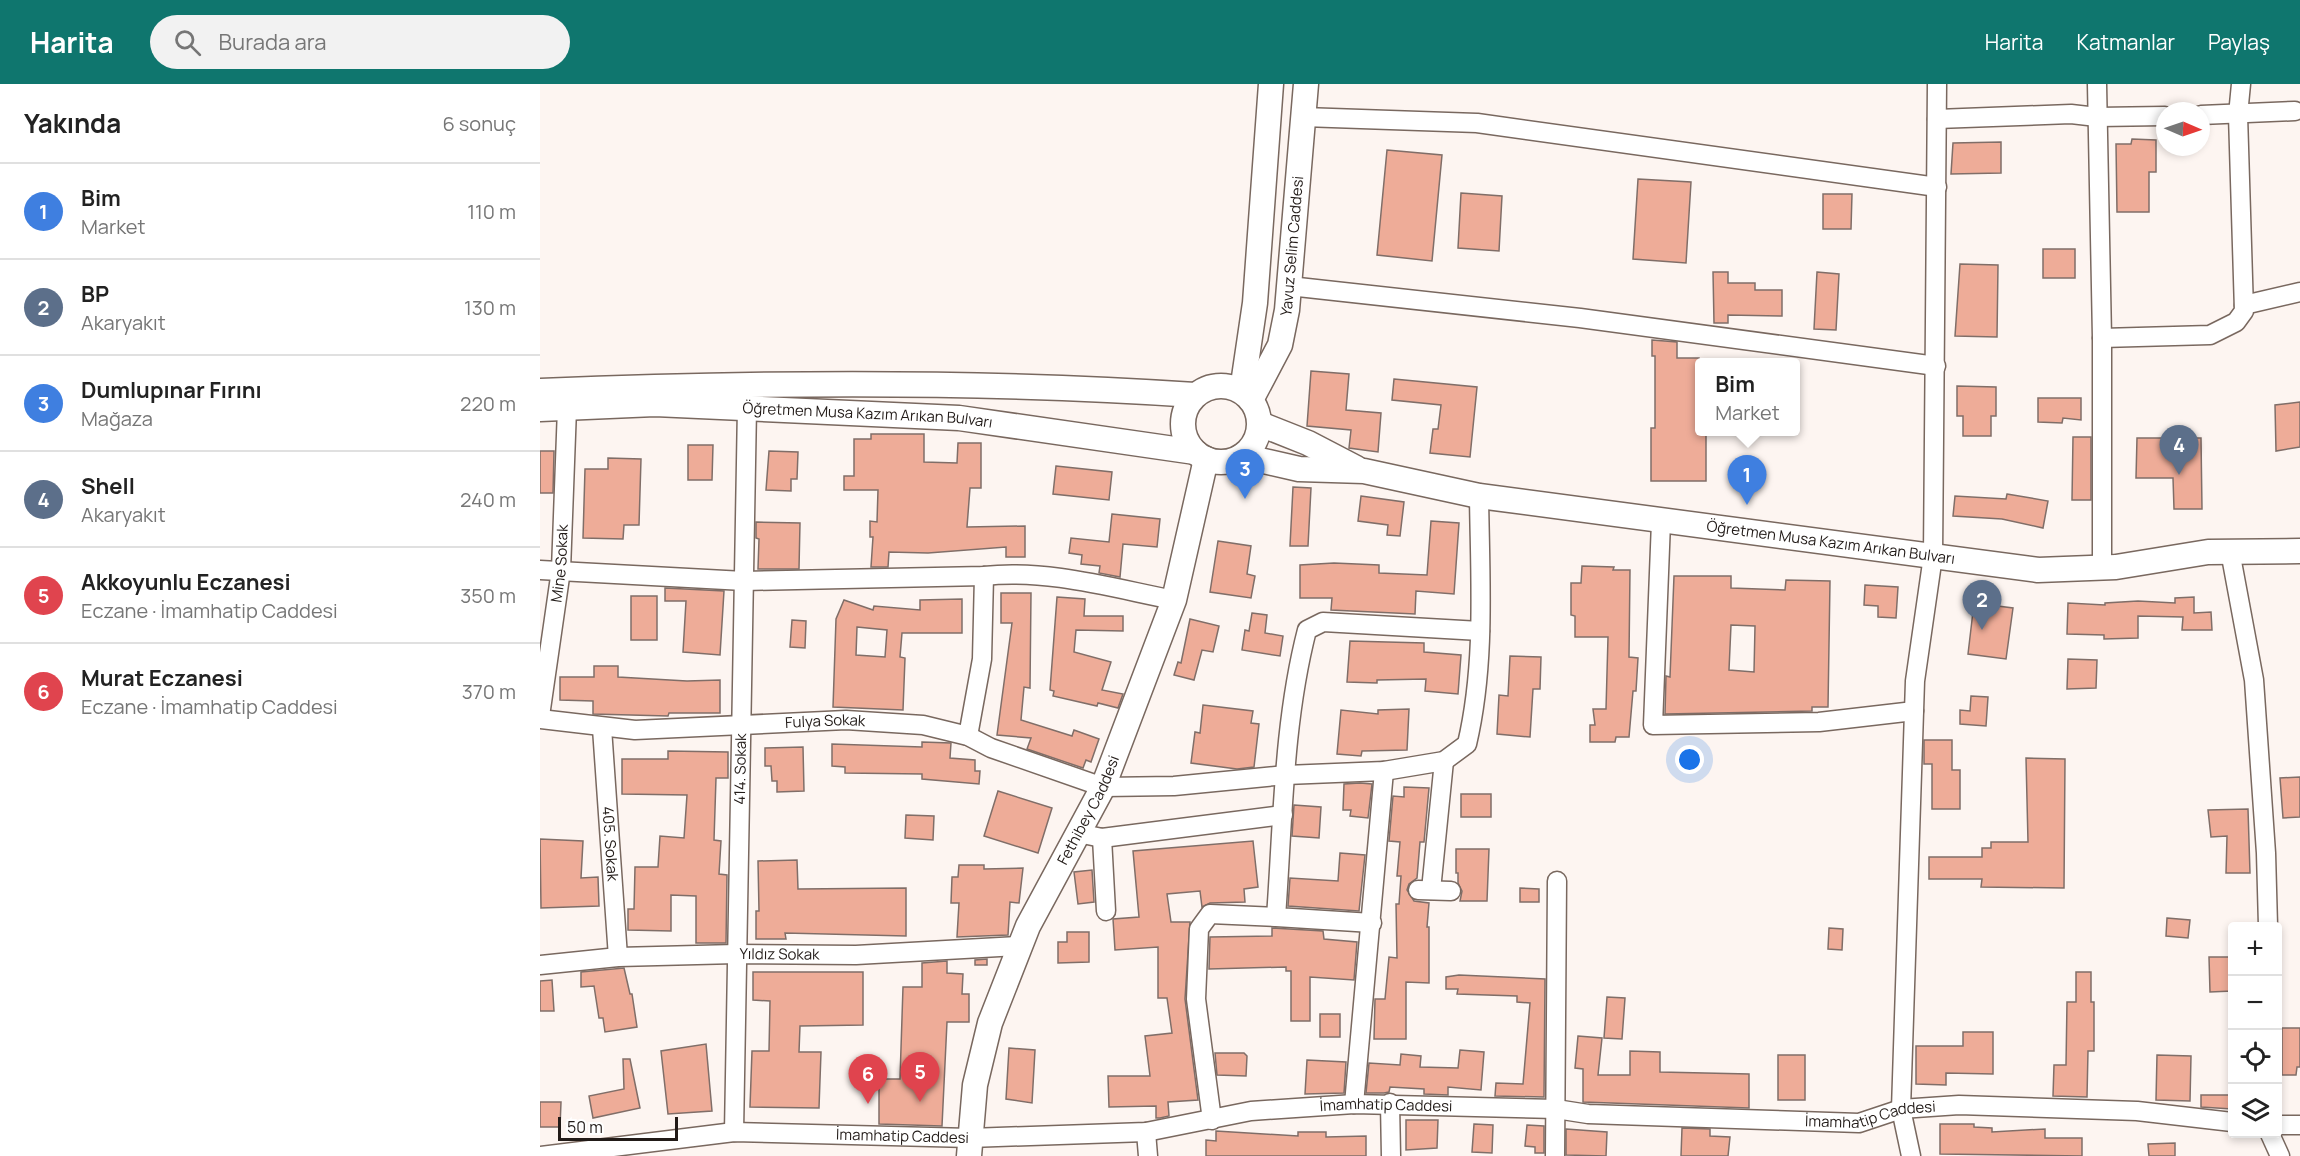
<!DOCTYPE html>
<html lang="tr">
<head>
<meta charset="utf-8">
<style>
	body { margin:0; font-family:Manrope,sans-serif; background:#f2f2f2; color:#222 }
	.controls { position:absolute; right:18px; bottom:18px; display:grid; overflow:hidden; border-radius:6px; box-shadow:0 3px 9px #0003 }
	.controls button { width:54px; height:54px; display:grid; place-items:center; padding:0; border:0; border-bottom:2px solid #e0e0e0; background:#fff; color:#222; font:30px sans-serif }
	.compass { position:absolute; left:1616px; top:18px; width:54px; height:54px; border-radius:50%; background:#fff; box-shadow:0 3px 9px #0003; rotate:92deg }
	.scale { position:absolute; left:18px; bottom:15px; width:120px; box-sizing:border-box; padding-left:6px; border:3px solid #221b18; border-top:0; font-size:16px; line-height:21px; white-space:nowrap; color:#221b18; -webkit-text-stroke:4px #fff; paint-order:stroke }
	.you { position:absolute; left:1150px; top:676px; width:21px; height:21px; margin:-15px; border:4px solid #fff; border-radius:50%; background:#1a73e8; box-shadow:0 0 0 9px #1a73e833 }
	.badge { display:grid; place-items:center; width:39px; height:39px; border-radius:50%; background:#0f766e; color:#fff; font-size:20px; font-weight:700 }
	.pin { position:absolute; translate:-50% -50px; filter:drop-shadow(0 2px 3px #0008) }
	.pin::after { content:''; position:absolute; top:32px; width:21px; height:18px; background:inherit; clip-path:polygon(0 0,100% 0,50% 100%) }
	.popup { position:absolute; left:1155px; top:274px; width:105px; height:78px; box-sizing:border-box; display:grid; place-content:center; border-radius:6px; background:#fff; filter:drop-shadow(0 2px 4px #0005); font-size:20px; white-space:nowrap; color:#767676 }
	.popup b { font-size:22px; color:#222 }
	.popup::after { content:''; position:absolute; left:50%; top:100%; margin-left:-12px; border:12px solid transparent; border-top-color:#fff }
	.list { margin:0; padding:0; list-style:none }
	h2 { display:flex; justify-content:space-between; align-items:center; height:78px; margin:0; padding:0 24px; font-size:26px }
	h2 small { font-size:20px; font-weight:400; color:#767676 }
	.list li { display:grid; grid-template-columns:39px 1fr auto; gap:18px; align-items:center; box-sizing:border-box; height:96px; padding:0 24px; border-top:2px solid #e0e0e0 }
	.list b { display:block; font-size:22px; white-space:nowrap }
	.list p { margin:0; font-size:20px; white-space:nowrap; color:#767676 }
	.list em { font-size:20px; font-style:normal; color:#767676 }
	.icon { flex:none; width:33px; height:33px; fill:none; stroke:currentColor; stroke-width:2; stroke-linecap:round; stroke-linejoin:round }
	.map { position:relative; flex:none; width:1760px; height:1072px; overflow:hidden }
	header { display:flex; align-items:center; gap:36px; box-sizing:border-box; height:84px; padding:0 30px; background:#0f766e; color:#fff }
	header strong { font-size:28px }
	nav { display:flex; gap:33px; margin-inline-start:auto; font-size:21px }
	.search { width:420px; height:54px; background:#f2f2f2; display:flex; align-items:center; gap:15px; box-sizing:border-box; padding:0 21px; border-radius:33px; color:#767676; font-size:22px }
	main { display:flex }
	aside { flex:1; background:#fff }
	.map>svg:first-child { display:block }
</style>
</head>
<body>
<header>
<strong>Harita</strong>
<div class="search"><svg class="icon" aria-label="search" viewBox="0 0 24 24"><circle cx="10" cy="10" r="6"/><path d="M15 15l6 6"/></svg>Burada ara</div>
<nav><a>Harita</a><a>Katmanlar</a><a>Paylaş</a></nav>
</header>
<main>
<aside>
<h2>Yakında<small>6 sonuç</small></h2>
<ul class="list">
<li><span class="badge" style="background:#3f7fe0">1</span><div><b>Bim</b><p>Market</p></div><em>110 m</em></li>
<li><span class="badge" style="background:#5c6f8a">2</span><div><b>BP</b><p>Akaryakıt</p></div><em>130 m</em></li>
<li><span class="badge" style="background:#3f7fe0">3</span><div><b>Dumlupınar Fırını</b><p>Mağaza</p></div><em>220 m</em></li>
<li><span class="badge" style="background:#5c6f8a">4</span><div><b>Shell</b><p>Akaryakıt</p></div><em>240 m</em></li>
<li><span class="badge" style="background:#e0444e">5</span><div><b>Akkoyunlu Eczanesi</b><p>Eczane · İmamhatip Caddesi</p></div><em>350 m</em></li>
<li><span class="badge" style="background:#e0444e">6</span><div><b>Murat Eczanesi</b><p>Eczane · İmamhatip Caddesi</p></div><em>370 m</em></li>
</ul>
</aside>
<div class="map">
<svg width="1760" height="1072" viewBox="0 0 1760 1072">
	<rect width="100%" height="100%" fill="#fdf5f1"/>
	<g fill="#eeac98" stroke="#806e68" stroke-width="1.5" fill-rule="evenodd">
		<polygon points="1592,55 1616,56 1616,88 1609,88 1609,128 1577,128 1576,60 1591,60"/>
		<polygon points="1461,58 1461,89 1411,90 1413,59"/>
		<polygon points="847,66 902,71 892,177 837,171"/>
		<polygon points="1098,95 1151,98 1146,179 1093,175"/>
		<polygon points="921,109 962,112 959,167 918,164"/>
		<polygon points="1283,110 1312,110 1311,145 1283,145"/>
		<rect x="1503" y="165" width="32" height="29"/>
		<polygon points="1420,180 1458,181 1457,253 1415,252"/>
		<polygon points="1173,188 1188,188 1188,199 1215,199 1215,206 1242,206 1242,232 1188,231 1188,239 1174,239"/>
		<polygon points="1277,188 1299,190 1296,246 1274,245"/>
		<polygon points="1112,256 1137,258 1137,274 1159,274 1159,348 1166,348 1166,397 1111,397 1111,344 1115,344 1115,272 1112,272"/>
		<polygon points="771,287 809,290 806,326 841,329 838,368 809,364 811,346 767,342"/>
		<polygon points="854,295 937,303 930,373 890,369 893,345 898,345 901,321 852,316"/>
		<polygon points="1417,302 1456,303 1456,332 1451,332 1451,352 1423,352 1423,332 1417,332"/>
		<polygon points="1498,314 1541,314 1541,336 1523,334 1522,339 1498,338"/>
		<polygon points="1760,318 1760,363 1736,367 1735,321"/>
		<polygon points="331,350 384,350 384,378 417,379 418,359 441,359 441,404 430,404 427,443 485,442 485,473 466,473 466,463 388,469 349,468 348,483 331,483 333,453 330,453 330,437 337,438 338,406 304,406 304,392 314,392 314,355 331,355"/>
		<polygon points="1533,353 1551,353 1551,416 1532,416"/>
		<polygon points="1597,354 1661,354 1662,425 1634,425 1633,394 1596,394"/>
		<polygon points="148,361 173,361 172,396 148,396"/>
		<polygon points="0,367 14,367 13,409 0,409"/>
		<polygon points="229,367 258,368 257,395 251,395 251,407 226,406"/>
		<polygon points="68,374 101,375 99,441 84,441 83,455 43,454 45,385 68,385"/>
		<polygon points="516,382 572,388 569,416 513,410"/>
		<polygon points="753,403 771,404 768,462 750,462"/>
		<polygon points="1467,410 1508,417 1503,444 1462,435 1413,432 1415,412 1466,415"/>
		<polygon points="821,412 864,418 860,452 847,451 848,441 818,437"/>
		<polygon points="572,430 620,435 617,463 583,460 580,493 559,489 560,482 541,480 542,471 529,469 531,454 569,458"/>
		<polygon points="891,437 919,439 914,510 876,507 875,530 791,526 792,514 760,514 760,481 794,479 839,481 839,489 887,491"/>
		<polygon points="216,438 260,439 259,485 218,485 219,455 216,454"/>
		<polygon points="678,457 711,462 707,490 715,492 711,514 670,508"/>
		<polygon points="1042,482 1074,483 1073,486 1090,486 1089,573 1098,574 1096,607 1093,607 1089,653 1076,653 1075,658 1050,658 1050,641 1055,641 1053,625 1066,625 1068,553 1035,553 1035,532 1031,531 1031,499 1041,499"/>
		<path d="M1134 492H1191V504L1245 506 1246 496 1290 497 1288 623H1272V627L1125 630 1126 592 1130 593ZM1191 541 1215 542 1214 588 1189 586Z"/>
		<polygon points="1325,501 1358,503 1356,534 1338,533 1338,522 1324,521"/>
		<polygon points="125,504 184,507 180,571 143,568 146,517 125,517"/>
		<polygon points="461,509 491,509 490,604 484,603 481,636 532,652 534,646 559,655 551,678 546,676 543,684 487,665 491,654 457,651 472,539 461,539"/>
		<rect x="91" y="512" width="26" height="44"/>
		<polygon points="517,513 545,515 544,532 583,532 583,547 536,546 534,568 571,578 562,606 583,610 578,624 558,619 557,622 513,612 514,607 510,606"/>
		<polygon points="1654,513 1654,529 1671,528 1672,546 1642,546 1643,533 1598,532 1598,554 1564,555 1564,551 1527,550 1528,519 1565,521 1565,519 1598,517 1635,519 1635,514"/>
		<path d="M422 515V549H362L360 573 365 574 363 626 293 623 296 535 304 516 333 526 334 522 380 526V516ZM317 543 347 546 345 573 316 571Z"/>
		<polygon points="1434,519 1473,524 1466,575 1428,570"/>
		<polygon points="712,529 727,531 725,549 743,552 740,572 702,566 705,546 709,547"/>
		<polygon points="650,535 679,542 673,568 662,566 654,596 634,591 638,578 641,579"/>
		<polygon points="252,536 266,537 265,564 250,563"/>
		<polygon points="810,557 884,559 884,568 921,571 918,610 885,607 886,595 837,596 837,599 807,598"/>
		<polygon points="970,572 1001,573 1000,605 993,605 990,653 957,650 959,611 968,612"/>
		<polygon points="1528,575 1557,576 1556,604 1527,605"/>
		<polygon points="54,582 78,582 78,593 147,597 180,596 180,629 129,629 128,632 53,630 53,617 20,616 20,593 54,593"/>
		<polygon points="1431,612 1448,613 1446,642 1420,640 1420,626 1430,627"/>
		<polygon points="663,621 713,627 711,639 719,640 714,683 697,685 651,679 655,648 660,649"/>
		<polygon points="869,625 867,666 822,667 821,672 797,670 801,626 838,630 838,626"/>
		<polygon points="1384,656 1412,656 1412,686 1420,686 1420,725 1392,725 1392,680 1384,680"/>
		<polygon points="382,658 411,659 410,674 435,676 435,687 440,687 439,700 382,695 382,690 305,689 305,683 292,682 292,660 382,663"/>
		<polygon points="263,663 264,707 237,708 237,697 232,697 231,682 225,682 225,664"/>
		<polygon points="128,667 188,668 188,694 176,694 174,756 181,757 179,790 187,791 186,859 156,859 156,812 131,811 131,847 88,846 88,825 94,825 95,783 118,783 120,752 144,754 147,711 82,710 82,675 128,675"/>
		<polygon points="1486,674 1525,675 1524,804 1441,803 1442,795 1389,795 1389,773 1442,773 1442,764 1451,764 1451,758 1488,758"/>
		<polygon points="1760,693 1760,733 1743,734 1740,694"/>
		<polygon points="820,699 832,700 828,734 810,732 811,726 803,726 804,700"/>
		<polygon points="864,703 889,704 884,758 880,758 877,794 869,800 867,806 874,817 889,819 887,843 889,843 889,899 866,898 866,955 834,955 835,915 845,915 849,873 857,874 856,820 859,820 861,792 857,792 860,758 849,757 853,712 864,713"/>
		<polygon points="458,707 512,724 498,769 444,752"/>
		<rect x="921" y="710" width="30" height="23"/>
		<polygon points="754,721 781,723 779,754 752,752"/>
		<polygon points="1708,725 1710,789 1686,789 1687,752 1671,753 1668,726"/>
		<polygon points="366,731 394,732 393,756 365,754"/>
		<polygon points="0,755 43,757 41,794 58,793 59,822 1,824"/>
		<polygon points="713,757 718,803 704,805 705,818 670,819 662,823 660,807 627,810 631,838 650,838 645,915 658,1016 628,1018 629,1032 620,1034 616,1034 616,1022 569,1023 568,992 610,992 605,952 632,949 627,914 618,914 618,863 575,866 573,835 599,833 593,767"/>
		<polygon points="916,765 949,765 947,817 920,817 922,807 918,799 918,789 916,789"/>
		<polygon points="800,769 825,771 819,827 748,822 750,794 798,797"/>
		<polygon points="257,776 258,805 366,804 366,852 245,849 246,855 216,855 216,827 219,827 218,777"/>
		<polygon points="419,781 444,781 444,785 483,784 479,819 470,818 468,851 417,853 419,819 411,819 412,793 418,793"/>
		<polygon points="552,786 554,818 538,820 534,788"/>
		<polygon points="980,804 999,805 999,818 980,818"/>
		<polygon points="1627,834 1650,836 1648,854 1626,852"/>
		<polygon points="732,844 783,847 784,855 817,858 814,896 770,893 770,937 751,937 751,887 746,887 746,883 669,885 670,853 732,852"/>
		<polygon points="1289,844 1303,845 1302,866 1288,865"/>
		<polygon points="527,848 549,848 549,878 518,879 518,858 527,858"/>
		<polygon points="1669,873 1692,873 1692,907 1670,908"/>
		<polygon points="447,875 447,881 435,881 435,876"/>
		<polygon points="407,877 407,889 423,890 422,910 429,910 429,938 407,938 402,1042 339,1040 339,995 360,995 363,903 382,903 382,879"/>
		<polygon points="84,884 90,910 92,910 97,943 65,948 63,934 59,934 54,902 41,903 41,888"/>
		<polygon points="213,888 323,888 323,941 260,942 259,968 281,968 279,1024 210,1023 212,967 229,967 230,917 213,916"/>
		<polygon points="1536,888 1551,888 1551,918 1554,918 1554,967 1548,967 1547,1013 1513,1012 1514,981 1526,981 1527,918 1536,918"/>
		<polygon points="919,891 1005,895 1004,1013 955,1012 956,999 983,1000 990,919 977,918 977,912 917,910 918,905 906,905 906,893"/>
		<polygon points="12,896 14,927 0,927 0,897"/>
		<polygon points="1067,913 1085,914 1082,955 1064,954"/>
		<rect x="780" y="930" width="20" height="23"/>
		<polygon points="1742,944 1760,944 1760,983 1757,983 1756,991 1742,991"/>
		<polygon points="1423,948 1453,948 1453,990 1406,989 1406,1001 1376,1000 1376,962 1423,962"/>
		<polygon points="1038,952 1062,954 1058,991 1090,991 1090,967 1120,968 1120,988 1209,990 1209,1024 1043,1018 1043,985 1035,984"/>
		<polygon points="166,960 172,1027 128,1030 121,967"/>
		<polygon points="469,964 495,966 492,1019 466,1015"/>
		<polygon points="920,966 944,968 941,1006 908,1003 908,1011 884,1010 884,1005 850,1003 849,1008 844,1009 826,1009 829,979 860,981 861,970 881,972 880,983 918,984"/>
		<polygon points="675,969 704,969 707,972 706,992 677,991"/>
		<rect x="1238" y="971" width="27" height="45"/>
		<polygon points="1617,971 1651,972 1650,1017 1616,1016"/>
		<polygon points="83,975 90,975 100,1024 53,1034 49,1012 84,1005"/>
		<polygon points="767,976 806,978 804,1009 765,1010"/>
		<polygon points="1661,1011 1692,1011 1692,1025 1661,1023"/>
		<polygon points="0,1018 21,1018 20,1043 0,1043"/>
		<polygon points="866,1036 898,1036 897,1064 866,1066"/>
		<polygon points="934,1040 953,1041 952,1069 932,1068"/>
		<polygon points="1400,1040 1434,1040 1434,1043 1452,1044 1452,1048 1505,1045 1505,1054 1542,1054 1542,1072 1400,1070"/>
		<polygon points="987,1041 1004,1042 1004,1069 995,1069 995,1063 985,1062"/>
		<polygon points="1142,1044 1170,1045 1170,1052 1190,1053 1188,1072 1141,1072"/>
		<polygon points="1026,1045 1067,1048 1066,1072 1026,1071"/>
		<polygon points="676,1047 758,1052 758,1048 786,1048 786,1053 826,1052 826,1072 666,1072 666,1056 676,1057"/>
		<polygon points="1635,1059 1635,1072 1609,1072 1608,1060"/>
	</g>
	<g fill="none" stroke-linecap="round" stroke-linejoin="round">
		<defs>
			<g id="street">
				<polyline points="1557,0 1562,254 1562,484"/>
				<polyline points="1661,31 1755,27"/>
				<polyline points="763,33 937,39 1397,103"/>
				<polyline points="1397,35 1531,30 1557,33 1625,32"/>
				<polyline points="749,202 1040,234 1396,282"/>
				<polyline points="1704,221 1760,208"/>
				<polyline points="1562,254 1670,251 1696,238 1704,227 1698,31 1701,0"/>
				<polyline points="1121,438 1113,641 1279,638 1374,627"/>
				<polyline points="1690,467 1714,596 1726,769 1728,842"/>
				<path d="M0 486 204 497 444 492C508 485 572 504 634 516"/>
				<path id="s1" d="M0 632 21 486 27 324"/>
				<path id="s2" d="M0 635 95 646 306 636 383 641 428 652 451 664 563 703 634 702 746 691 844 687 904 677 927 660C946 579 940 494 939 412"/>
				<path id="s3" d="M62 644 78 873"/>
				<polyline points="428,652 442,575 444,492"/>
				<polyline points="538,749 562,754 743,731"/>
				<polyline points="562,754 566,827"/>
				<polyline points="878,806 911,807"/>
				<polyline points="891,806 904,677"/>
				<path d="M832 839 736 833C743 738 743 639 767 546L783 538 940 547"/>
				<path id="s4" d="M0 881 78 873 196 870 316 871 478 862"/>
				<polyline points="850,1019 851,1072"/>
				<polyline points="814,1020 844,687"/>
				<polyline points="672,1036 656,915 659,845 670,830 736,833"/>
				<polyline points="1738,1041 1760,1041"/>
				<path id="s5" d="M194 1048 207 323"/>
				<polyline points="606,1048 608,1072"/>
				<polyline points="1730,1050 1740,1072"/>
				<path id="s6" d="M1 1072 194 1048 430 1054 606 1048 711 1027 814 1020 1016 1025 1048 1030 1319 1039 1361 1025 1419 1021 1597 1027 1692 1038"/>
				<polyline points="1015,1072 1017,797"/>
				<polyline points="1371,1072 1361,1025 1375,597 1393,472 1397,0"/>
			</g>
			<g id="secondary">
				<circle cx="681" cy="340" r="38"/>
				<path d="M0 307C218 298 437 296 655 311"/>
				<polyline points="702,307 715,219 731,0"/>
				<path id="s7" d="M711 316 740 261 747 226 766 0"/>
				<path id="s8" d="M0 325 115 320 419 334 655 368"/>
				<polyline points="720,340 768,359 816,384"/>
				<path id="s9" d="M702 372 759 385 824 387 939 412 1498 486 1576 483 1668 468 1760 467"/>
				<path id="s10" d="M429 1072 435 1001 450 939 488 842 563 703 634 516 666 375"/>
			</g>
		</defs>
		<use href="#street" stroke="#79685f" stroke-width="21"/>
		<use href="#secondary" stroke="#79685f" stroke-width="27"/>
		<use href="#street" stroke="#fff" stroke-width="18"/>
		<use href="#secondary" stroke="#fff" stroke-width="24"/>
	</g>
	<g text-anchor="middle" stroke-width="6" stroke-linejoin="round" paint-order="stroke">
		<g font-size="15" fill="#221b18" stroke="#fff">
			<text dy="5" stroke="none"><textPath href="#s7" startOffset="162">Yavuz Selim Caddesi</textPath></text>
			<text dy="5" stroke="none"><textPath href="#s8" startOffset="328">Öğretmen Musa Kazım Arıkan Bulvarı</textPath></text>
			<text dy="5" stroke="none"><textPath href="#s9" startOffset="596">Öğretmen Musa Kazım Arıkan Bulvarı</textPath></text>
			<text dy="5" stroke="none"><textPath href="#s1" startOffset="154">Mine Sokak</textPath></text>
			<text dy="5" stroke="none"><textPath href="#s2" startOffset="286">Fulya Sokak</textPath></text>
			<text dy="5" stroke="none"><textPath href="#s5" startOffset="363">414. Sokak</textPath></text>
			<text dy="5" stroke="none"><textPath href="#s10" startOffset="370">Fethibey Caddesi</textPath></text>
			<text dy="5" stroke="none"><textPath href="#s3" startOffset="116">405. Sokak</textPath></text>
			<text dy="5" stroke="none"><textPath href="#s4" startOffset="240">Yıldız Sokak</textPath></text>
			<text dy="5" stroke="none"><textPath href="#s6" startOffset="849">İmamhatip Caddesi</textPath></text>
			<text dy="5" stroke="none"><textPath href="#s6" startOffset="1335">İmamhatip Caddesi</textPath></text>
			<text dy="5" stroke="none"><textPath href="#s6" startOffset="363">İmamhatip Caddesi</textPath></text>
		</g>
	</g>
</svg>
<div class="controls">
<button>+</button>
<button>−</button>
<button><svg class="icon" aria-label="locate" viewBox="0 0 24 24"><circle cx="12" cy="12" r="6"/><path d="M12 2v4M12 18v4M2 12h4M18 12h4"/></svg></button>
<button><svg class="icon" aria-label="layers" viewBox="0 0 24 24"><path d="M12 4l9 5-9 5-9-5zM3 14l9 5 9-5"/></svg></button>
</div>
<svg class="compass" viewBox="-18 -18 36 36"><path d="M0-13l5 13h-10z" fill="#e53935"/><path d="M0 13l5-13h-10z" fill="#767676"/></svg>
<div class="scale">50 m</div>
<div class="you"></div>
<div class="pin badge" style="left:1207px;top:421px;background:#3f7fe0">1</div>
<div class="popup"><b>Bim</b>Market</div>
<div class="pin badge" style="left:1442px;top:546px;background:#5c6f8a">2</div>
<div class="pin badge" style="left:705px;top:415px;background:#3f7fe0">3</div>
<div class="pin badge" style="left:1639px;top:391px;background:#5c6f8a">4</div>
<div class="pin badge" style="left:380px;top:1018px;background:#e0444e">5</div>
<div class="pin badge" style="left:328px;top:1020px;background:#e0444e">6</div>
</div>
</main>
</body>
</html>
